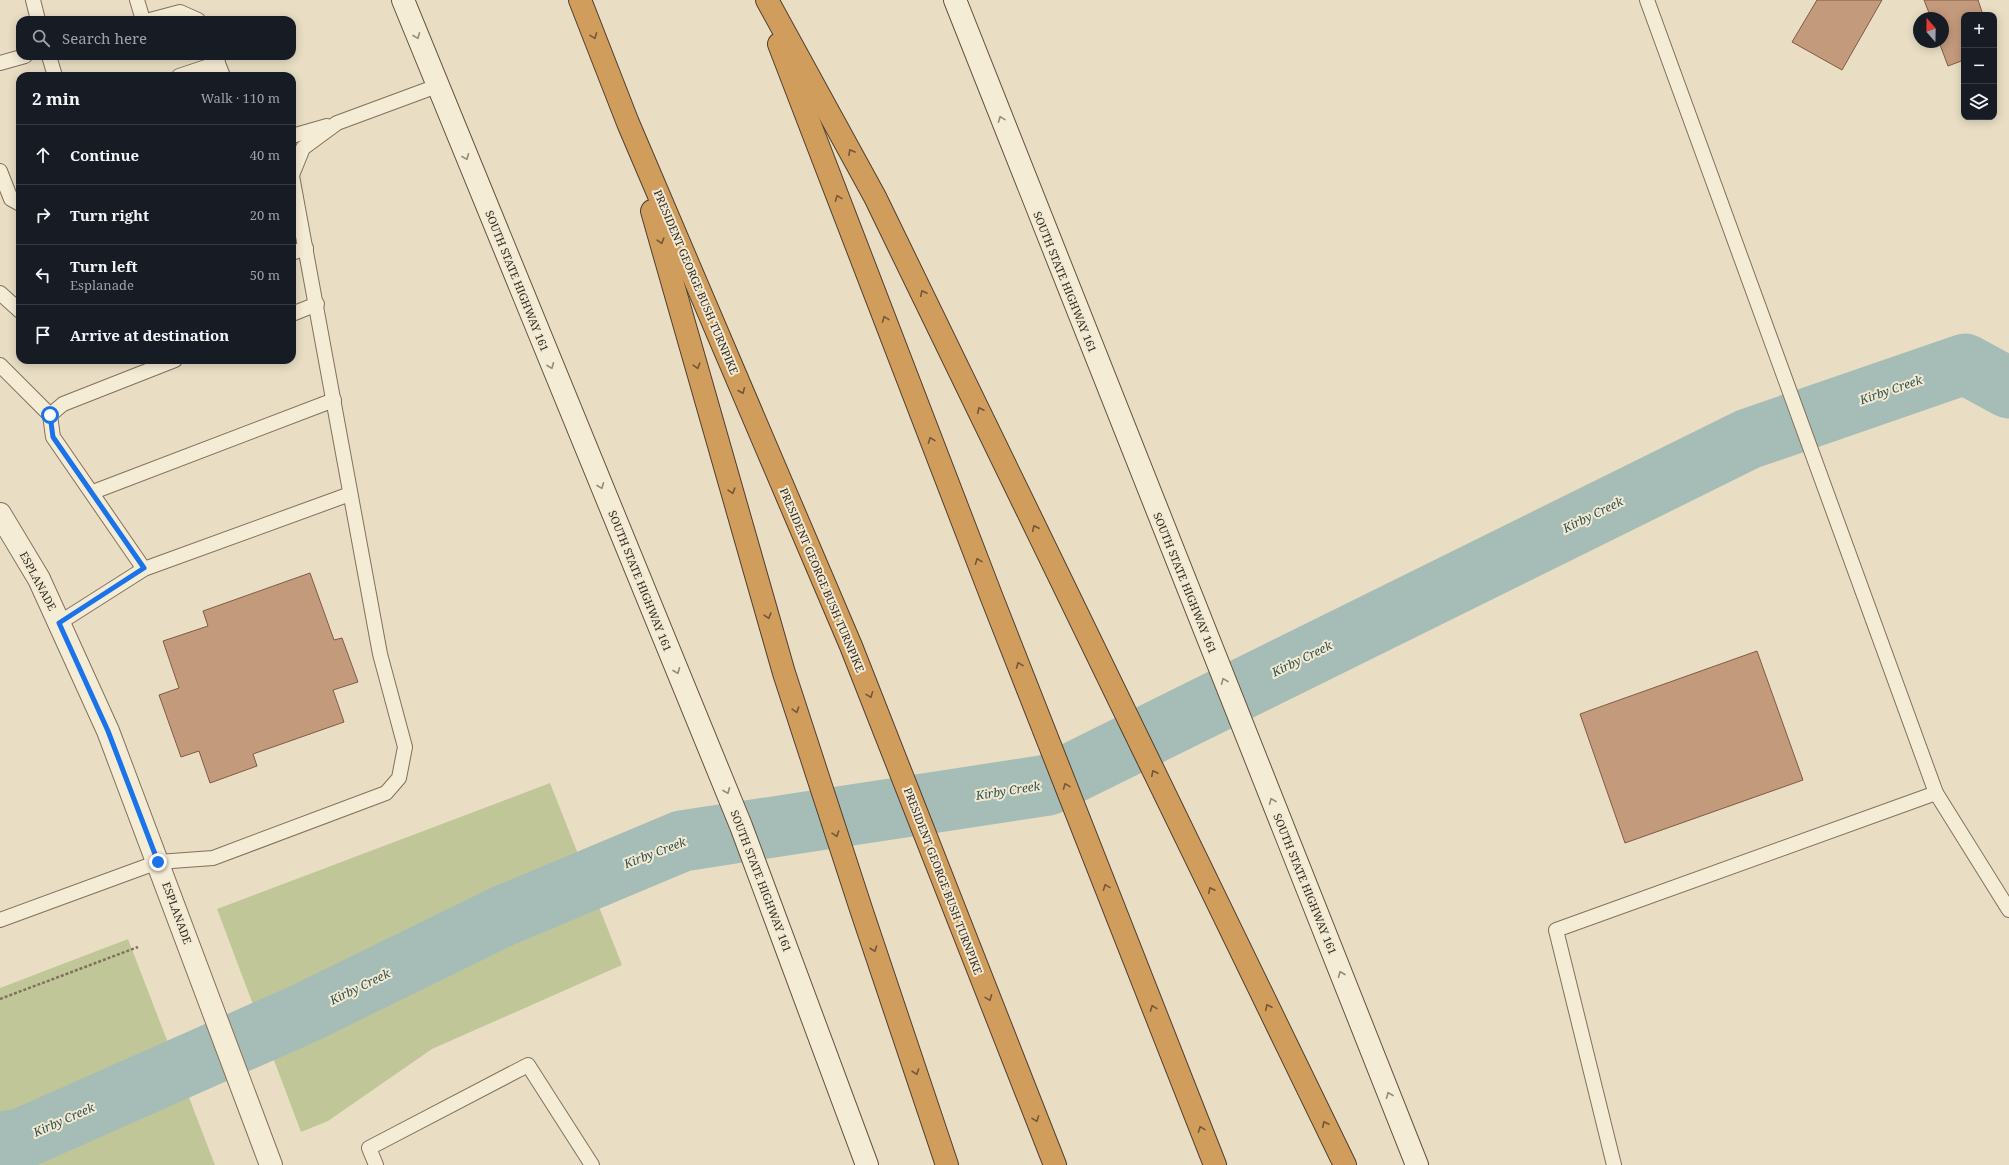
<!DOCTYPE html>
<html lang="en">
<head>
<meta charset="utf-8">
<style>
	body { margin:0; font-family:"Noto Serif",serif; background:#242831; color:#f1f3f6 }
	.controls { position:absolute; right:12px; top:12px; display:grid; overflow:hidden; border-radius:8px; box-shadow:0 2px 10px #0003 }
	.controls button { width:36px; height:36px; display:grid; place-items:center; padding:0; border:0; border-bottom:1px solid #363941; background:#171b24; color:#f1f3f6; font:20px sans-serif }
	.compass { position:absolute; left:1913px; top:12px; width:36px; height:36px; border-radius:50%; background:#171b24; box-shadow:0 2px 10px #0003; rotate:340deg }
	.stop { position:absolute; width:12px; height:12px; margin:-9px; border:3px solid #1a73e8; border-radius:50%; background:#fff }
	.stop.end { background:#1a73e8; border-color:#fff; box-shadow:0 1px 4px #0008 }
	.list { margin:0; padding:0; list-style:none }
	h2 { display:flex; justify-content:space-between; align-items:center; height:52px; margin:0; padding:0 16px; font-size:17px }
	h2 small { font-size:13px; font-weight:400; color:#9ea1a6 }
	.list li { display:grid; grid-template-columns:26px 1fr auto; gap:12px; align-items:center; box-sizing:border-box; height:60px; padding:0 16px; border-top:1px solid #363941 }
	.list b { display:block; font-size:15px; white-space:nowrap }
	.list p { margin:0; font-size:13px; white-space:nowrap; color:#9ea1a6 }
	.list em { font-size:13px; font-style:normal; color:#9ea1a6 }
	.icon { flex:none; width:22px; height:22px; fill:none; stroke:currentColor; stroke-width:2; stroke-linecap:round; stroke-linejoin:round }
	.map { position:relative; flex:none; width:2009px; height:1165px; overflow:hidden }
	.search { position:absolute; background:#171b24; box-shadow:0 2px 10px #0003; left:16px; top:16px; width:280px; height:44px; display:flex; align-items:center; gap:10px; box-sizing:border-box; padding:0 14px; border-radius:12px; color:#9ea1a6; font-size:15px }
	.panel { position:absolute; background:#171b24; box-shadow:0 2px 10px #0003; left:16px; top:72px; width:280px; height:292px; border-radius:12px }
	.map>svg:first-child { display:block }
</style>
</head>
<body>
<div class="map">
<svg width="2009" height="1165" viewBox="0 0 2009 1165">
	<rect width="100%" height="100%" fill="#e9dec4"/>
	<g fill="#c1c699">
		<polygon points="550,783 622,965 432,1049 328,1121 301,1132 217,909"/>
		<polygon points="128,939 215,1165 0,1165 0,988"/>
	</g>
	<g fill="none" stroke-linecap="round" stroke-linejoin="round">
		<polyline stroke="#a5bdb6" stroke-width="61" points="0,1142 21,1139 305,1013 503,916 682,841 1048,785 1748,439 1965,364 2009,388"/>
	</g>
	<g fill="#c49a7d" stroke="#7f5b44">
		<polygon points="1817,0 1882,0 1842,70 1792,42"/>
		<polygon points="1924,0 1978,0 1983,15 1964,15 1964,60 1948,66 1939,42 1943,42 1943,18 1931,18"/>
		<polygon points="310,573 334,640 342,638 358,682 333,690 344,722 253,754 257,766 210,783 199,751 181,757 159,695 179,688 163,641 208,626 203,611"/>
		<polygon points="1757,651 1803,780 1625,843 1580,714"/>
	</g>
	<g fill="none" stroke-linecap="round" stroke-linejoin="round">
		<defs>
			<g id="lane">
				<polyline points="33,0 38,20"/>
				<polyline points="137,0 143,20"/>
				<polyline points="1647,0 1936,793 2009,910"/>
				<polyline points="150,20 180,12 198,20"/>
				<polyline points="49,56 55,76"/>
				<polyline points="215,56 223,76"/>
				<polyline points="0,63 25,56"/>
				<polyline points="179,76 218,63"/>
				<polyline points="292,136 327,126"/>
				<polyline points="0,171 11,199 20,204"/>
				<polyline points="292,175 303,148 337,123 437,86"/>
				<polyline points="292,253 306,248"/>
				<polyline points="0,293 20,311"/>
				<polyline points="292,314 317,304"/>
				<polyline points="0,365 50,415"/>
				<polyline points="93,492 334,400"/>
				<polyline points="144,569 53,437 50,415 63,404 175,360"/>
				<polyline points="59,623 144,569 350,494"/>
				<polyline points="0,920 158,862 213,858 386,793 399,778 405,747 380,654 292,176"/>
				<polyline points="376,1165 369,1148 528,1065 592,1165"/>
				<polyline points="1614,1165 1556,930 1936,793"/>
			</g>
			<polyline id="street" points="0,514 39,579 108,731 271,1165"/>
			<g id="secondary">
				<polyline points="403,0 741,826 867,1165"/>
				<polyline points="955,0 1417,1165"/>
			</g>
			<g id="highway">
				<polyline points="580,0 628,123 851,646 1055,1165"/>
				<polyline points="767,0 875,197 1345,1165"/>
				<polyline points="779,44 992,598 1215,1165"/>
				<polyline points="652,211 784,673 862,912 947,1165"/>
			</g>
		</defs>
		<use href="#lane" stroke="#82705c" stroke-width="16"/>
		<use href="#street" stroke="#82705c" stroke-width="24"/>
		<use href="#secondary" stroke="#64523f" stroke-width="24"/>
		<use href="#highway" stroke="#503f30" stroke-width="24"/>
		<polyline stroke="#82705c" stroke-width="2.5" stroke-dasharray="3 2" stroke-linecap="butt" points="0,999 138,947"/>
		<use href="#lane" stroke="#f5ecd6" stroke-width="14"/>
		<use href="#street" stroke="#f5ecd6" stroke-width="22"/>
		<use href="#secondary" stroke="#f5ecd6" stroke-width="22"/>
		<use href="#highway" stroke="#d19d5c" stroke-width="22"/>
	</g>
	<defs><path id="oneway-chevron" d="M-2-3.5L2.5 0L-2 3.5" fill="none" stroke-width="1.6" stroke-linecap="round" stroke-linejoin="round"/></defs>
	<g stroke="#948a7a">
		<use href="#oneway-chevron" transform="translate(417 36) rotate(68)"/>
		<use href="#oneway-chevron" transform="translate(1001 119) rotate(-111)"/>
		<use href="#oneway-chevron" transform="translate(466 157) rotate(68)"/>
		<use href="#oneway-chevron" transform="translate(551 366) rotate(68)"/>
		<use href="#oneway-chevron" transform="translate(601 486) rotate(68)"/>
		<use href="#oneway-chevron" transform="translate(677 671) rotate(68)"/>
		<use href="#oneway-chevron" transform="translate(1224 681) rotate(-112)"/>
		<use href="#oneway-chevron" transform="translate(727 791) rotate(68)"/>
		<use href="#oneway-chevron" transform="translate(1272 801) rotate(-112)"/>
		<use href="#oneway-chevron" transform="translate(1341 974) rotate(-112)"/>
		<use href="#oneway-chevron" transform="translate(1389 1095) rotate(-112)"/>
	</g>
	<g stroke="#735737">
		<use href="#oneway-chevron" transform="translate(594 36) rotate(69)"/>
		<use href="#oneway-chevron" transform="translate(851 152) rotate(-119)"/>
		<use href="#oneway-chevron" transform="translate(838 198) rotate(-111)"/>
		<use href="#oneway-chevron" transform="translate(661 241) rotate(74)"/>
		<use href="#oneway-chevron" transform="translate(923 293) rotate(-116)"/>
		<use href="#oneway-chevron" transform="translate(885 319) rotate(-111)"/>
		<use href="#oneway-chevron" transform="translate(697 366) rotate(74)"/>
		<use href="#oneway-chevron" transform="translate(742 391) rotate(67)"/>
		<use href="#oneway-chevron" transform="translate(980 410) rotate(-116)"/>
		<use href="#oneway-chevron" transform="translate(931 440) rotate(-111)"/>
		<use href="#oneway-chevron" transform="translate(732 491) rotate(74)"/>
		<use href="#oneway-chevron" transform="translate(1035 528) rotate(-115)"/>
		<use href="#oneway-chevron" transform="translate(978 561) rotate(-111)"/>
		<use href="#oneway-chevron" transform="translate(768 616) rotate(74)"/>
		<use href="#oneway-chevron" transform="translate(1019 665) rotate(-111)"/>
		<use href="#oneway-chevron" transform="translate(870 695) rotate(69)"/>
		<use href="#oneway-chevron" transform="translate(796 710) rotate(72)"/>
		<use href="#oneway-chevron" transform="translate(1154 773) rotate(-116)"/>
		<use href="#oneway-chevron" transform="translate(1066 786) rotate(-111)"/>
		<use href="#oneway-chevron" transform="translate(836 834) rotate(72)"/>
		<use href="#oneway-chevron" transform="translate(1106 887) rotate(-111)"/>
		<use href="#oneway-chevron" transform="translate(1211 890) rotate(-116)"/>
		<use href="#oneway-chevron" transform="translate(874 949) rotate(71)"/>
		<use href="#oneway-chevron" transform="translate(989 998) rotate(69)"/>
		<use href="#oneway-chevron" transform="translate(1268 1007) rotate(-116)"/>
		<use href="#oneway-chevron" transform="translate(1153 1008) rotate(-111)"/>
		<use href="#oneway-chevron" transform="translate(916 1072) rotate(71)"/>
		<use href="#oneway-chevron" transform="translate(1036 1119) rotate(69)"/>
		<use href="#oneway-chevron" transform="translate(1325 1124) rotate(-116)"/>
		<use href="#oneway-chevron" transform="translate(1201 1129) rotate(-111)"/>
	</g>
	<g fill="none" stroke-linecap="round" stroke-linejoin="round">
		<polyline stroke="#1a73e8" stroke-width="5" points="50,415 53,437 144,568 59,623 108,731 158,862"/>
	</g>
	<g text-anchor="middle" stroke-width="4" stroke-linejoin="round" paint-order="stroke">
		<g font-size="11" fill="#34291f" stroke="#f2e9d3">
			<text transform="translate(517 281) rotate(68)" y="4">SOUTH STATE HIGHWAY 161</text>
			<text transform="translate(696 282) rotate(67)" y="4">PRESIDENT GEORGE BUSH TURNPIKE</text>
			<text transform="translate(1065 282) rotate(68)" y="4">SOUTH STATE HIGHWAY 161</text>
			<text transform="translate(822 580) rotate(67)" y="4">PRESIDENT GEORGE BUSH TURNPIKE</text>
			<text transform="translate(38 581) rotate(62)" y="4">ESPLANADE</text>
			<text transform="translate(640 581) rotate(68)" y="4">SOUTH STATE HIGHWAY 161</text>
			<text transform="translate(1185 583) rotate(68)" y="4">SOUTH STATE HIGHWAY 161</text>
			<text transform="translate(761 881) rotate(69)" y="4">SOUTH STATE HIGHWAY 161</text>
			<text transform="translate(943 881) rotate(69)" y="4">PRESIDENT GEORGE BUSH TURNPIKE</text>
			<text transform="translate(1305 884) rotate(68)" y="4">SOUTH STATE HIGHWAY 161</text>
			<text transform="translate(177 913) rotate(70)" y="4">ESPLANADE</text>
		</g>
		<g font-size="12" font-style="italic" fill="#2f5250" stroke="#f2e9d3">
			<text transform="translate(1891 390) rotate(-19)" y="4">Kirby Creek</text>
			<text transform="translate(1593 515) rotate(-26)" y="4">Kirby Creek</text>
			<text transform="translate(1302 659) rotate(-26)" y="4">Kirby Creek</text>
			<text transform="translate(1008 791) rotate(-9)" y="4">Kirby Creek</text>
			<text transform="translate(655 853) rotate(-21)" y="4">Kirby Creek</text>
			<text transform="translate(360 987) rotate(-26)" y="4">Kirby Creek</text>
			<text transform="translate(64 1120) rotate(-24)" y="4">Kirby Creek</text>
		</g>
	</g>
</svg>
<div class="controls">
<button>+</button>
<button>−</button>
<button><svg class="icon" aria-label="layers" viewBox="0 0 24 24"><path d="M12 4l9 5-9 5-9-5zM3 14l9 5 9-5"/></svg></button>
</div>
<svg class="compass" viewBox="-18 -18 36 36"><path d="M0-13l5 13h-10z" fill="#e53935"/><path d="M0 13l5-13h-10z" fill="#9ea1a6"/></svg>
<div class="stop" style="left:50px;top:415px"></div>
<div class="stop end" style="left:158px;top:862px"></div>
<div class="search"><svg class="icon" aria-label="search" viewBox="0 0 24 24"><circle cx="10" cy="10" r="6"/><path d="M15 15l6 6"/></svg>Search here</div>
<section class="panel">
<h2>2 min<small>Walk · 110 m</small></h2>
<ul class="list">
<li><svg class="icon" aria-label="ahead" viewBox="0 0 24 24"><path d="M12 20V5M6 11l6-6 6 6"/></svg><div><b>Continue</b></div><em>40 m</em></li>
<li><svg class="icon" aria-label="right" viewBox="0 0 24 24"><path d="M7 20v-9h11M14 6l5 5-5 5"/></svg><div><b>Turn right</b></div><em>20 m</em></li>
<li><svg class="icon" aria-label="left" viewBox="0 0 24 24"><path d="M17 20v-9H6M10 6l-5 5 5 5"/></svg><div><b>Turn left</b><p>Esplanade</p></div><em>50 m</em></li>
<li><svg class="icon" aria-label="arrive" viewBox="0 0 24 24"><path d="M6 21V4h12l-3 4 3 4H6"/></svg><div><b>Arrive at destination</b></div></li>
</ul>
</section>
</div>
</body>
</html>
